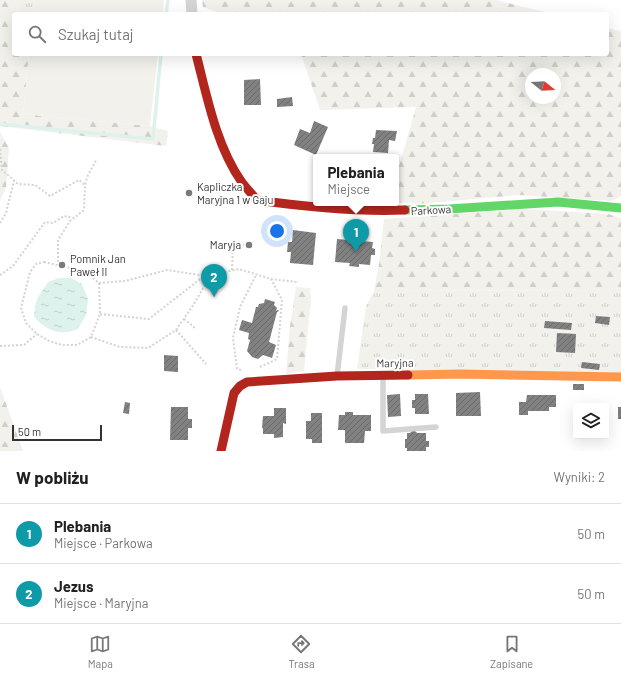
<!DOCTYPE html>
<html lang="pl">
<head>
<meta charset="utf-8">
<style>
	body { margin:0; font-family:Barlow,sans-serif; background:#f2f2f2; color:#202124 }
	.controls { position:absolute; right:12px; bottom:12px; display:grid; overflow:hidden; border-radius:4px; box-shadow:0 4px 16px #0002 }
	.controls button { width:36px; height:36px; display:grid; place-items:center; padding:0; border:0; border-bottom:1px solid #e0e0e0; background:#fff; color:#202124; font:20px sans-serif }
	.compass { position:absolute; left:525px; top:68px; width:36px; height:36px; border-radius:50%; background:#fff; box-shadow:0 4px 16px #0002; rotate:108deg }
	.scale { position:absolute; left:12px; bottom:10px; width:90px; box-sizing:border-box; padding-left:4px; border:2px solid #333; border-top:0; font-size:11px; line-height:14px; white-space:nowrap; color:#333; -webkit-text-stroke:3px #fff; paint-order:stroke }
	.you { position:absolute; left:277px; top:231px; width:14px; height:14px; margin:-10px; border:3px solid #fff; border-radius:50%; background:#1a73e8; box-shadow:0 0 0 6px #1a73e833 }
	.badge { display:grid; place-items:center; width:26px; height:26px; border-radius:50%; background:#7a7a7a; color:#fff; font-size:13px; font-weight:700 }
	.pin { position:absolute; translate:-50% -33px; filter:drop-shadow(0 1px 2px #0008) }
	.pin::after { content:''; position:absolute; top:21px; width:14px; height:12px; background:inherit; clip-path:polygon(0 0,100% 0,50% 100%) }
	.popup { position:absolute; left:313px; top:154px; width:86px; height:52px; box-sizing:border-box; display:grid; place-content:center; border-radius:4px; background:#fff; filter:drop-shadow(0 1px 3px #0005); font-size:13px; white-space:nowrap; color:#757577 }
	.popup b { font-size:15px; color:#202124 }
	.popup::after { content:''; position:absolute; left:50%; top:100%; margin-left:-8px; border:8px solid transparent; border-top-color:#fff }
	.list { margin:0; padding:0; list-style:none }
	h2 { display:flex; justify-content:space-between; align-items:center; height:52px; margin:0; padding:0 16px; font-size:17px }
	h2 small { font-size:13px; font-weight:400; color:#757577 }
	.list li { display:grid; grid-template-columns:26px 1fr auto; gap:12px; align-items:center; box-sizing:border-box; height:60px; padding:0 16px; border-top:1px solid #e0e0e0 }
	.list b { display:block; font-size:15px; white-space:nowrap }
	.list p { margin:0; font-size:13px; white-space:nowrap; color:#757577 }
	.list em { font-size:13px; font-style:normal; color:#757577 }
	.icon { flex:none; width:22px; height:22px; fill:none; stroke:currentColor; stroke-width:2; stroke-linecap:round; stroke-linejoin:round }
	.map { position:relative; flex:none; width:621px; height:451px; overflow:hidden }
	.search { position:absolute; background:#fff; box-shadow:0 4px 16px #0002; left:12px; right:12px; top:12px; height:44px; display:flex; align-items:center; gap:10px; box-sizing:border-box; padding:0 14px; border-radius:4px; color:#757577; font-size:15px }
	.sheet { height:172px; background:#fff }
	nav { display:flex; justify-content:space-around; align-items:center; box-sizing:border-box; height:56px; border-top:1px solid #e0e0e0; background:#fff; font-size:11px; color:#757577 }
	nav a { display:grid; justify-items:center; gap:2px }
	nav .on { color:#7a7a7a }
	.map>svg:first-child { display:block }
</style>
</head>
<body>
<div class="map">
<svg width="621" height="451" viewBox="0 0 621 451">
	<defs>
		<pattern id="grass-tufts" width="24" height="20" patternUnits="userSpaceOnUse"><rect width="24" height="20" fill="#f3f1ec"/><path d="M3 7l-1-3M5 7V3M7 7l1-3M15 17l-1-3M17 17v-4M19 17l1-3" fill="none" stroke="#d1cfcb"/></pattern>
		<pattern id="forest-firs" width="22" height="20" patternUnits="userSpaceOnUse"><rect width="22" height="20" fill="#f3f1ec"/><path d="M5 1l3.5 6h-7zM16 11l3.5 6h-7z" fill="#d1cfcb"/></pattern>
		<pattern id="water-ripples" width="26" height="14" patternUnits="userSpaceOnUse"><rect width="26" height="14" fill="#ddf2ec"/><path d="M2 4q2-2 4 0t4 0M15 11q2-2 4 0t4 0" fill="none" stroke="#bed0cb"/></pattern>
		<pattern id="building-hatch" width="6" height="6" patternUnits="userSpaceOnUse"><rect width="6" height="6" fill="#818181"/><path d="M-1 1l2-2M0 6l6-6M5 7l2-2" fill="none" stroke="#6a6a6a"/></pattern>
	</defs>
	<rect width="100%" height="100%" fill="#fff"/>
	<g fill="url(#grass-tufts)">
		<polygon points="15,0 35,0 34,14 18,14"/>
		<polygon points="621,290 621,373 357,369 366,306 374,291"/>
	</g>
	<g fill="url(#forest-firs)" fill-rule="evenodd">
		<polygon points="0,0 15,0 18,14 14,14 14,54 29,54 23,114 150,126 168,131 166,146 0,126"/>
		<polygon points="202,0 496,0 553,14 222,14 203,7"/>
		<path d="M607 28 621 31V196L612 201 519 195 417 204 396 202V177L416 107 320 110 301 54H607ZM531 74H555V98H531Z"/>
		<polygon points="0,132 9,148 6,188 0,201"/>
		<polygon points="527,209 608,214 621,218 621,290 374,291 379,264 384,219"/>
		<polygon points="296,287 310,288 311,298 304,371 286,374 290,326"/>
		<polygon points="0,387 23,451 0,451"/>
	</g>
	<g fill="#f3f1ec">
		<polygon points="35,0 164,0 163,14 34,14"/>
		<polygon points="29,54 158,54 150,126 23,114"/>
	</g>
	<path fill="url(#water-ripples)" d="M59 278H71L82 284 88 299 86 315 78 329C60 336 47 331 34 317L35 306 38 297 48 282Z"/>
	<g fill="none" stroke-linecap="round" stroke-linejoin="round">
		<g stroke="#ddf2ec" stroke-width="3.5">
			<polyline points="166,14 168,0"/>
			<polyline points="0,124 153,139 161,54"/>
		</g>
	</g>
	<g fill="url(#building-hatch)">
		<polygon points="260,79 261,105 244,105 244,80"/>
		<polygon points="292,97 293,106 277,107 277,99"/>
		<polygon points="314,121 328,127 316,155 294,145 300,129 310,133"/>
		<polygon points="376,130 397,131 395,141 389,140 388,153 373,152 374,144 372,144 373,138 375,138"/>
		<polygon points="293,230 316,233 313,265 290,263 291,252 287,252 288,242 292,242"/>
		<polygon points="337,239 373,242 372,248 375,249 375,255 371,255 370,265 359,264 359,267 349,266 350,263 335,262"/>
		<polygon points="265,299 275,302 274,305 277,308 276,311 278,310 279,311 277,312 269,342 276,345 272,358 263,355 258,359 252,357 247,351 250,340 248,339 249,333 239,330 242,320 252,323 256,307 258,307 259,304 264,303"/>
		<polygon points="596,316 610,317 609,325 595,323"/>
		<polygon points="545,321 572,323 571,330 544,328"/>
		<polygon points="557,333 576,334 575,353 556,352"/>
		<polygon points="164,355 178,356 178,372 164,371"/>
		<polygon points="582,362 600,364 599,370 581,368"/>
		<rect x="573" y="384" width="11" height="6"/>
		<polygon points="480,392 481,416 456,416 456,393"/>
		<polygon points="400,394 401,416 388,417 387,395"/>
		<polygon points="415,394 428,394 429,414 415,414 415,408 412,408 412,400 415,400"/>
		<polygon points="527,395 556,395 556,407 549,407 549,411 528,411 528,415 519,415 519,402 526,402"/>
		<polygon points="125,402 130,403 129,414 123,413"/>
		<polygon points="171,407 188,407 188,419 192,419 192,428 188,428 188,440 170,440"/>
		<rect x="618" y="407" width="3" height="12"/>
		<polygon points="274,408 286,408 286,424 283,423 283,437 274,438 274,434 263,434 263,429 262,427 263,416 274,416"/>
		<polygon points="345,412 353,412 353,415 371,415 371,431 365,431 364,443 345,443 345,430 338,430 339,415 345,415"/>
		<polygon points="311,413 322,413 322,443 312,443 312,439 306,439 306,421 311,421"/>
		<polygon points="412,431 415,431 417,433 426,433 426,441 429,441 429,447 426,447 426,451 407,451 407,448 405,448 405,439 407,439 407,433 410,433"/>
	</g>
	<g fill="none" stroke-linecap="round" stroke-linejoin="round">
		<g stroke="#d3d3d3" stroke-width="2" stroke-dasharray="2 2" stroke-linecap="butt">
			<polyline points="0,149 2,170 18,184 35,185 50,196 79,180 85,185"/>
			<polyline points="0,223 6,213 14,181"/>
			<polygon points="44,262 70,268 87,273 99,283 100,314 91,337 77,345 62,345 49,341 37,334 26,323 21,308 30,272 36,264"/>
			<polyline points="58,266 58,240 72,218"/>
			<polyline points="232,270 233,244 249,245"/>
			<polyline points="0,275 13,266 45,222 53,223 64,216 74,218 84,210 85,185 88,175 97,159"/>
			<polyline points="99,283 125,281 167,270 206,276 239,269 271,279 297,282"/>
			<polyline points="214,297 225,272"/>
			<polyline points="100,314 149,319 204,276"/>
			<polyline points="184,319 195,328"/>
			<polyline points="176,330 206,364"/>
			<polyline points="91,337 120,347 148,348 176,330 194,304 210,276"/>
			<polyline points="0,346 24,345 37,334"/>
			<polyline points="260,367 277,359 282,300 271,279"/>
			<polyline points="241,370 237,369 233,338 240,307 256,275"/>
		</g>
		<g stroke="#d4d4d4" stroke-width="5.5">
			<polyline points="383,375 383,431 436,427"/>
			<polyline points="337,376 345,308"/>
		</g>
		<polyline stroke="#d4d4d4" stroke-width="11" points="191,0 192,14"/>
		<polyline stroke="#63d668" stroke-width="9" points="405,210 449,209 558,202 621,208"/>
		<polyline stroke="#ff974d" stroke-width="9" points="408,375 461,374 621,377"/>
		<g stroke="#b3261e" stroke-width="9">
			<path d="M196 54C207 96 216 145 241 181 246 188 252 194 257 200 306 207 355 212 405 210"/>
			<polyline points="221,451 234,393 240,386 247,382 337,376 408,375"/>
		</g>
	</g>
	<g fill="#7a7a7a" stroke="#fff" stroke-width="1.5">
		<circle cx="189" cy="193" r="4"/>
		<circle cx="249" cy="245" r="4"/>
		<circle cx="62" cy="265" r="4"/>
	</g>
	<g text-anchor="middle" stroke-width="4" stroke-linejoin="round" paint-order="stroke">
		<g font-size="11" fill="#333" stroke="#fff" text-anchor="start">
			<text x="197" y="191">Kapliczka<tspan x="197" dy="13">Maryjna 1 w Gaju</tspan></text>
			<text x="241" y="249" text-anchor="end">Maryja</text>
			<text x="70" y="263">Pomnik Jan<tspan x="70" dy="13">Paweł II</tspan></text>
		</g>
		<g font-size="11" fill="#333" stroke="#fff">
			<text transform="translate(431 210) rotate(-3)" y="4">Parkowa</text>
			<text transform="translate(395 363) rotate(-1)" y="4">Maryjna</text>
		</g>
	</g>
</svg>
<div class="controls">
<button><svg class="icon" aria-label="layers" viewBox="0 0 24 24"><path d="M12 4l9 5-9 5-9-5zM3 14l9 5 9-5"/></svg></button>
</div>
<svg class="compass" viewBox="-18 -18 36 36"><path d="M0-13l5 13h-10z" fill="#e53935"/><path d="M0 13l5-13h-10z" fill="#757577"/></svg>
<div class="scale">50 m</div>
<div class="you"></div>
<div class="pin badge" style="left:356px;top:252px;background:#0f9aa8">1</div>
<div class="popup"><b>Plebania</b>Miejsce</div>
<div class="pin badge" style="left:214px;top:297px;background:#0f9aa8">2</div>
<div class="search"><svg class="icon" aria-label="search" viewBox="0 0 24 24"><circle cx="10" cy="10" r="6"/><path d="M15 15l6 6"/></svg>Szukaj tutaj</div>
</div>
<section class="sheet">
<h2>W pobliżu<small>Wyniki: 2</small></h2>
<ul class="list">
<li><span class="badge" style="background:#0f9aa8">1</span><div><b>Plebania</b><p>Miejsce · Parkowa</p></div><em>50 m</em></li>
<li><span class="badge" style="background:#0f9aa8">2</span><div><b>Jezus</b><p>Miejsce · Maryjna</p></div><em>50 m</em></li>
</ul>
</section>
<nav>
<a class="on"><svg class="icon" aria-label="map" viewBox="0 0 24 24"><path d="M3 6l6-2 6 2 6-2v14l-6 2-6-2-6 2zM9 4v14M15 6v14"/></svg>Mapa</a>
<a><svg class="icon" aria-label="directions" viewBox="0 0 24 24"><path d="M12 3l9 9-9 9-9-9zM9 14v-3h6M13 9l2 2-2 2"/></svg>Trasa</a>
<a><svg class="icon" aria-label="saved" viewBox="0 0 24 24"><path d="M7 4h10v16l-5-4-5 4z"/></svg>Zapisane</a>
</nav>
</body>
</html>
